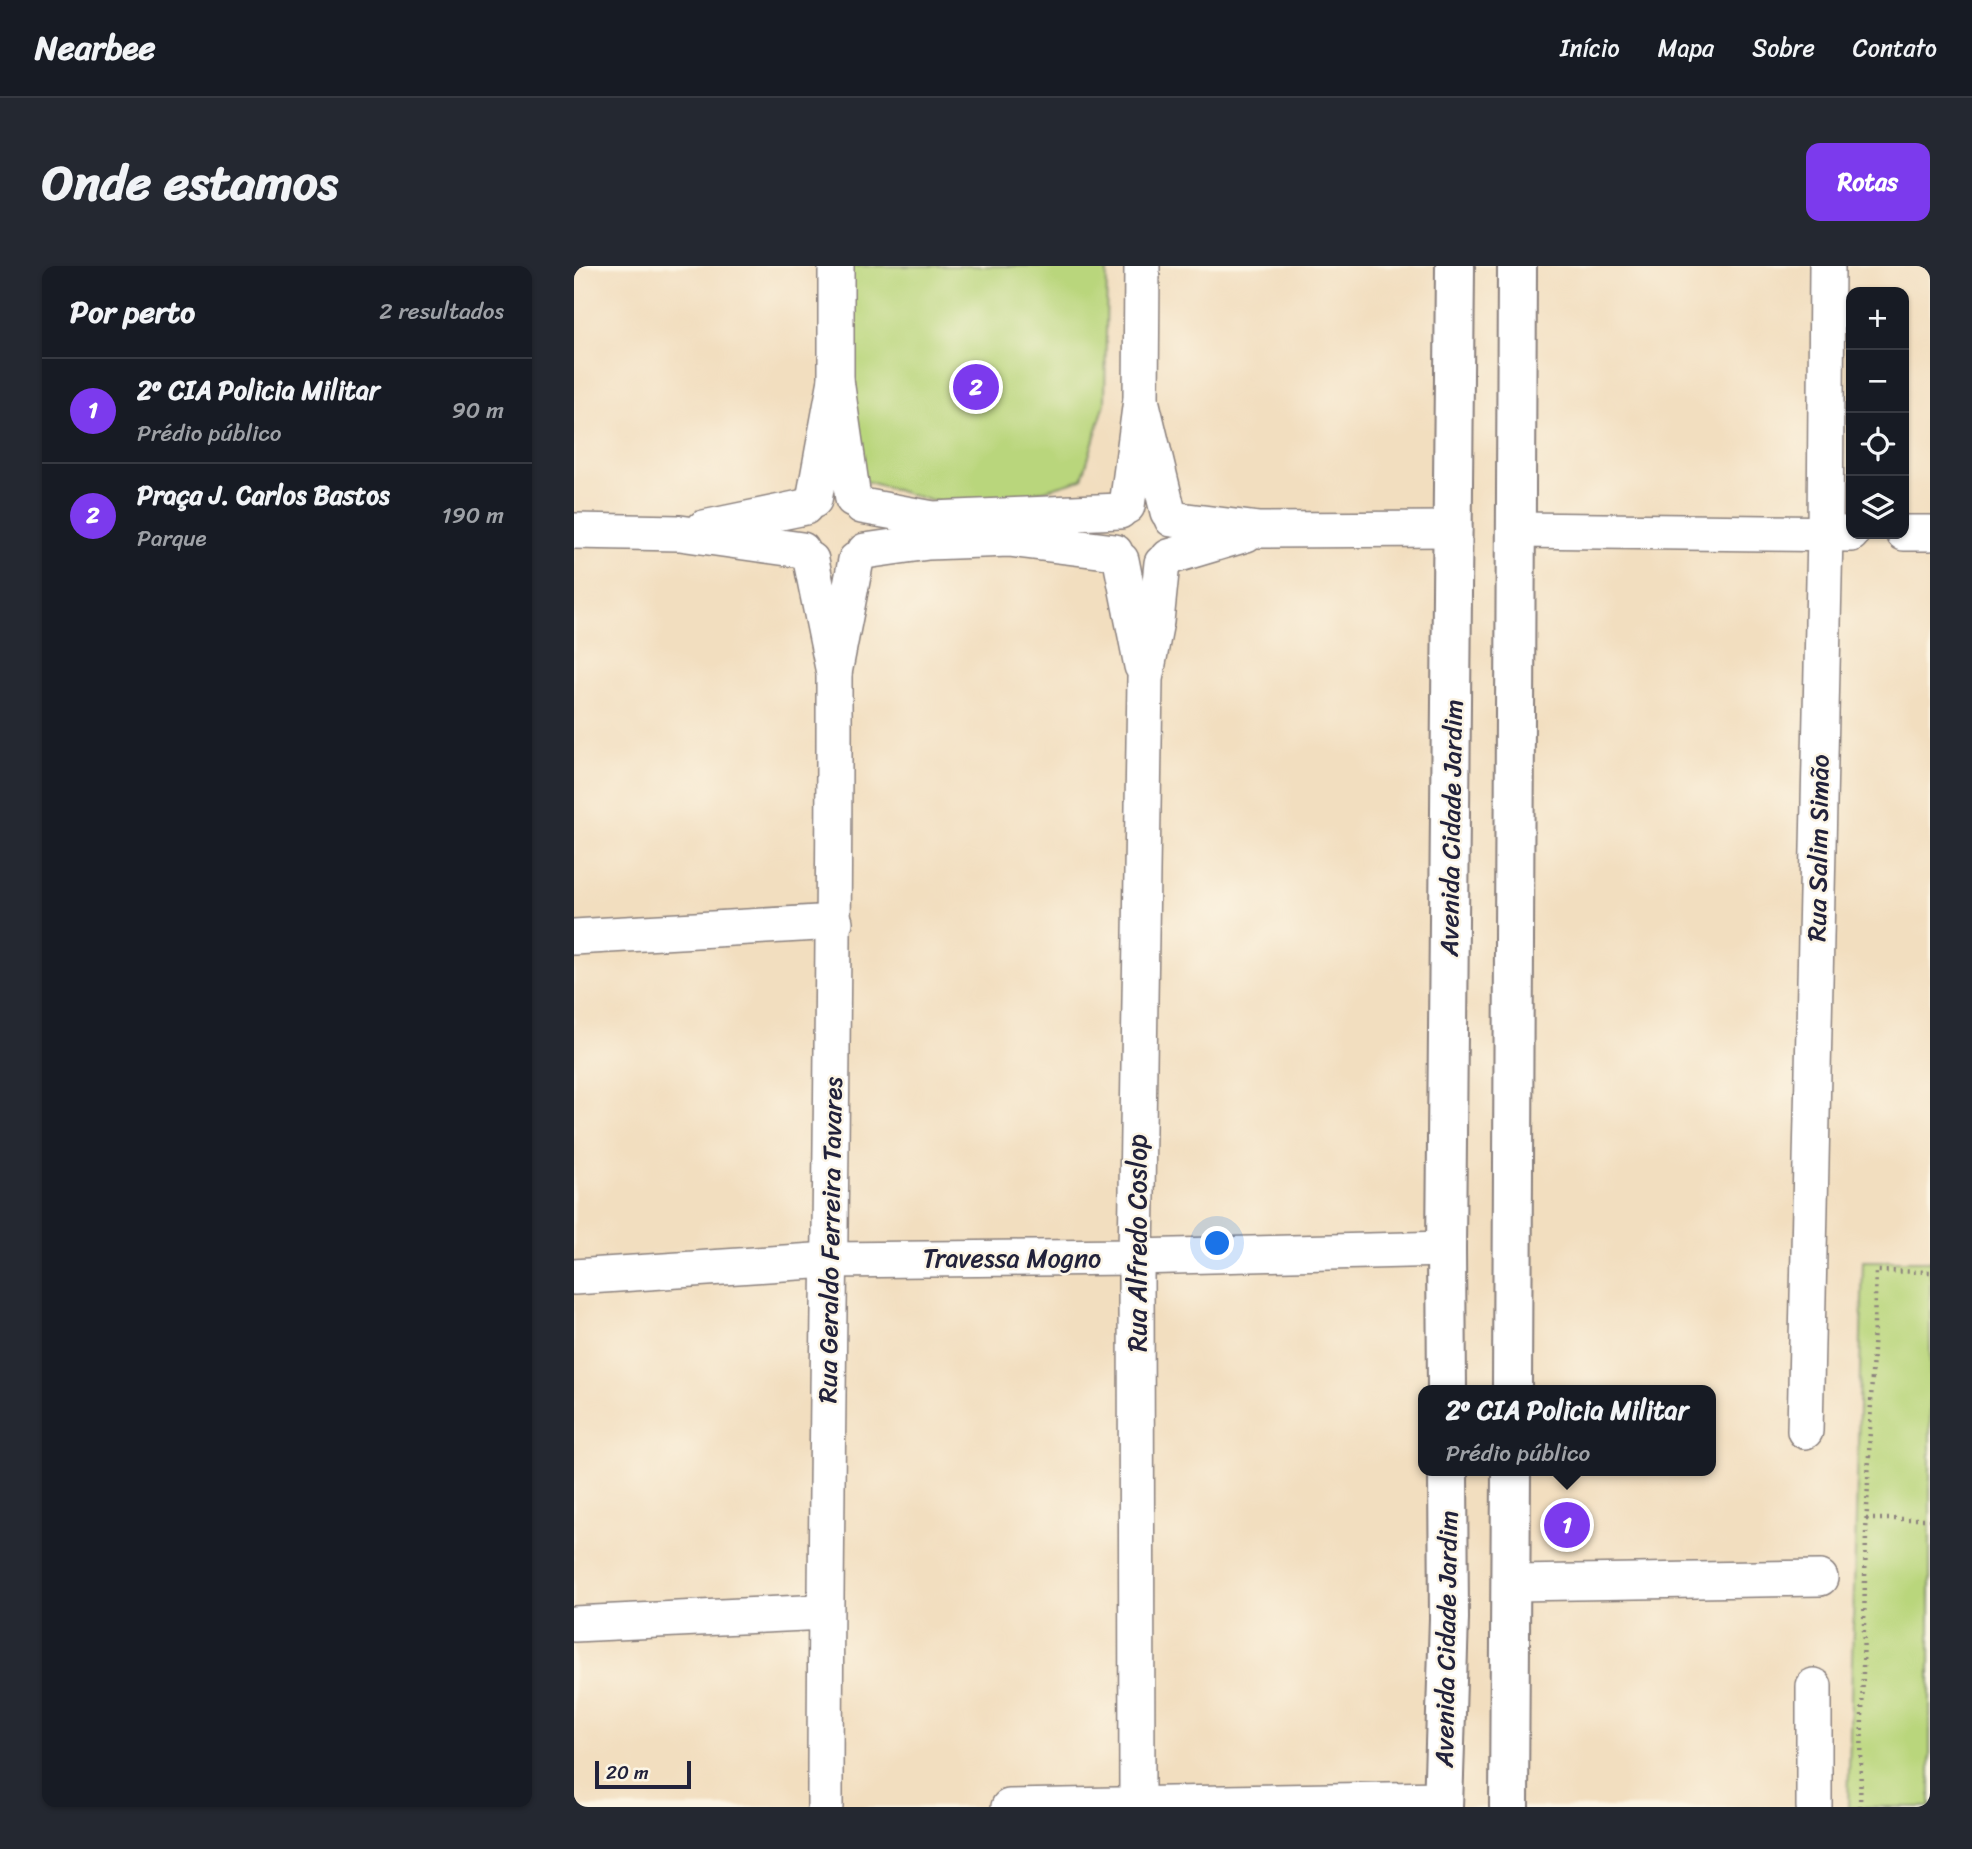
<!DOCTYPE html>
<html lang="pt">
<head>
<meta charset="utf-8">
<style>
	body { margin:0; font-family:Sriracha,sans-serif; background:#242831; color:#f1f3f6 }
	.controls { position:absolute; right:21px; top:21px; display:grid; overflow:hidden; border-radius:14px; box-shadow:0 2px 5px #0004 }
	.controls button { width:63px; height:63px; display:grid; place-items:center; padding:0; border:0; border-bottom:2px solid #363941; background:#171b24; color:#f1f3f6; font:35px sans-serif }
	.scale { position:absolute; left:21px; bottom:18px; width:96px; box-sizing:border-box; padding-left:7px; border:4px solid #22223b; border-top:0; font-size:19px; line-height:24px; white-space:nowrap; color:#22223b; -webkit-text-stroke:5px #fcf5e5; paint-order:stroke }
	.you { position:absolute; left:644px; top:978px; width:24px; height:24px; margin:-18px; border:5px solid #fff; border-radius:50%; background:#1a73e8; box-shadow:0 0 0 10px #1a73e833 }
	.badge { display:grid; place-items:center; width:46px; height:46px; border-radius:50%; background:#7c3aed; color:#fff; font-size:23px; font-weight:700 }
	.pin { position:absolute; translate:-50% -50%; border:4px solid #fff; box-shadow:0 2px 7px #0006 }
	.popup { position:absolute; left:844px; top:1119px; width:298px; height:91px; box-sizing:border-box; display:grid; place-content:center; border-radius:14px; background:#171b24; filter:drop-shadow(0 2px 5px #0005); font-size:23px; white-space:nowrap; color:#9ea1a6 }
	.popup b { font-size:26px; color:#f1f3f6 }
	.popup::after { content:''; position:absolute; left:50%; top:100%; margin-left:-14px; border:14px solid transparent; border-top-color:#171b24 }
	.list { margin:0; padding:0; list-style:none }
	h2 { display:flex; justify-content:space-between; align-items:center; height:91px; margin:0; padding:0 28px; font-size:30px }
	h2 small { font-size:23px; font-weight:400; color:#9ea1a6 }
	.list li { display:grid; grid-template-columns:46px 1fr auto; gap:21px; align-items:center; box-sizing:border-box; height:105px; padding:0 28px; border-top:2px solid #363941 }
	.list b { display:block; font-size:26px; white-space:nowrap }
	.list p { margin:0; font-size:23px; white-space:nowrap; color:#9ea1a6 }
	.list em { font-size:23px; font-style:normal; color:#9ea1a6 }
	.icon { flex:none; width:38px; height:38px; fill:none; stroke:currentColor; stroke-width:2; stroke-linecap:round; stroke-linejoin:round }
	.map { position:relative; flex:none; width:1356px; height:1541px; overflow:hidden; border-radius:14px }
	header { display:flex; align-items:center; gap:42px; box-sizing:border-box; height:98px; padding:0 35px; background:#171b24; border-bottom:2px solid #363941 }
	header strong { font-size:33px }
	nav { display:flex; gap:38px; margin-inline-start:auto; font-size:24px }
	.intro { display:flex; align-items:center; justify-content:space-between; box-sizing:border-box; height:168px; padding:0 42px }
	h1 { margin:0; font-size:49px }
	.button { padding:18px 32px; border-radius:14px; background:#7c3aed; color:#fff; font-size:24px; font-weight:700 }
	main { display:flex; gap:42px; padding:0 42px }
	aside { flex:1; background:#171b24; border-radius:14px; box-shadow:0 2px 5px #0004 }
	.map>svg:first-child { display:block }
</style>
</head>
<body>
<header>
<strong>Nearbee</strong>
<nav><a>Início</a><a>Mapa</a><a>Sobre</a><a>Contato</a></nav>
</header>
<div class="intro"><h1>Onde estamos</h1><a class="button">Rotas</a></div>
<main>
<aside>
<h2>Por perto<small>2 resultados</small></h2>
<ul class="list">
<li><span class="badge">1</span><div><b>2º CIA Policia Militar</b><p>Prédio público</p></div><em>90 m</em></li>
<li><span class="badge">2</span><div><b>Praça J. Carlos Bastos</b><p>Parque</p></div><em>190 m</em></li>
</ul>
</aside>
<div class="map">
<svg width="1356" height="1541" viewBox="0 0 1356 1541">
	<rect width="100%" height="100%" fill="#fcf5e5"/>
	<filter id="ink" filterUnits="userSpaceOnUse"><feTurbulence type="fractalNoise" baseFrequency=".0143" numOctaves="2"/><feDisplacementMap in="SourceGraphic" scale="14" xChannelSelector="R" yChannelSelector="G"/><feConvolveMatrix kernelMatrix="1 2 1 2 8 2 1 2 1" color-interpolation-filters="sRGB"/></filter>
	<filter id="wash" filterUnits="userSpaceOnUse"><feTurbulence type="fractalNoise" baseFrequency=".00686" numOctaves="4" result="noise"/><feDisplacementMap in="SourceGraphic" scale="28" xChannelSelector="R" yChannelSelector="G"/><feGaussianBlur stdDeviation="1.57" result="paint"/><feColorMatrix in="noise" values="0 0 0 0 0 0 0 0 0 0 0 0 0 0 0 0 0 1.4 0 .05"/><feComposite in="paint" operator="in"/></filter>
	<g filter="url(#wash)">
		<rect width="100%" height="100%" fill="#f2debf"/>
		<g fill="#b9d67c" stroke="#6e7c5c" stroke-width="2">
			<polygon points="274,0 533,0 531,137 508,213 430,236 358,235 281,212"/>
			<polygon points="1289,995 1356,995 1356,1541 1274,1541"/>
		</g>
	</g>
	<g filter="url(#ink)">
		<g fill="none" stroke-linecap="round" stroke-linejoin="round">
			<defs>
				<g id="minor">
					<polyline points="262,114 262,0"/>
					<polyline points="567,134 568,0"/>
					<polyline points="240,234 262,114 279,233"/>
					<polyline points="288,240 359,253 546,245"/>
					<polyline points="553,240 567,134 594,246"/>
					<polyline points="598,253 685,264 880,263"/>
					<polyline points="130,262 231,241"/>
					<polyline points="943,264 1277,268"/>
					<polyline points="0,265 106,267 228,284"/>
					<polyline points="1330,267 1356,267"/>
					<polyline points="291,285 354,276 435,273 541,286"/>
					<polyline points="595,291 672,268"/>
					<polyline points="237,294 260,407 282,294"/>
					<polyline points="547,294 568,400"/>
					<polyline points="0,671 261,656"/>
					<polyline points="0,1011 255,994 562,991 872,983"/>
					<polyline points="1231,1165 1251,268 1253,0"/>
					<polyline points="937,1317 1246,1312"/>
					<polyline points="0,1358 251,1346"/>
					<polyline points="1240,1420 1240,1541"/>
					<path d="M251 1541C251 1163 261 785 260 407"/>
					<polyline points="435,1541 869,1533"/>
					<polyline points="563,1541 562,991 571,413 582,355 588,297"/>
				</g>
				<g id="major">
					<polyline points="873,1124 872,983 881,0"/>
					<polyline points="938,1124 943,0"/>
					<polyline points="869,1541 875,1352 874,1205"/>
					<polyline points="935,1541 937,1205"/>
				</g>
			</defs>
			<use href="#minor" stroke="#8a807d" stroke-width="38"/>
			<use href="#major" stroke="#8a807d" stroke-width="42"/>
			<g stroke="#8a807d" stroke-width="4.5" stroke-dasharray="2 5" stroke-linecap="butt">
				<polyline points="1292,1253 1356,1253"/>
				<polyline points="1286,1541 1292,1268 1302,1005 1356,1006"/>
			</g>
			<use href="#minor" stroke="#fff" stroke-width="35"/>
			<use href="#major" stroke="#fff" stroke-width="38"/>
		</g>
	</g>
	<g text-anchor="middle" stroke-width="5" stroke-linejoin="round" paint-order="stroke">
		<g font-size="26" fill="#22223b" stroke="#fcf5e5">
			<text transform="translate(877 562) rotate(-89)" y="9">Avenida Cidade Jardim</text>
			<text transform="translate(1244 582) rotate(-89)" y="9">Rua Salim Simão</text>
			<text transform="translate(256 974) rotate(-89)" y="9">Rua Geraldo Ferreira Tavares</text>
			<text transform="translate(563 977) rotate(-90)" y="9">Rua Alfredo Coslop</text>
			<text x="438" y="1001">Travessa Mogno</text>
			<text transform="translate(872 1373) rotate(-89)" y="9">Avenida Cidade Jardim</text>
		</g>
	</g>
</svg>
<div class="controls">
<button>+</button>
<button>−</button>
<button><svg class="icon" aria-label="locate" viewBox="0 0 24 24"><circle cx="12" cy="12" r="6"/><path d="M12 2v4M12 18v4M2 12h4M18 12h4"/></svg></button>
<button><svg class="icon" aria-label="layers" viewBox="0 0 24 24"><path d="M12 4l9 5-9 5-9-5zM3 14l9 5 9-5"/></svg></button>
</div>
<div class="scale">20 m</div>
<div class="you"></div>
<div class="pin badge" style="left:993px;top:1259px">1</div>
<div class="popup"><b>2º CIA Policia Militar</b>Prédio público</div>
<div class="pin badge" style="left:402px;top:121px">2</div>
</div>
</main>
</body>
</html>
